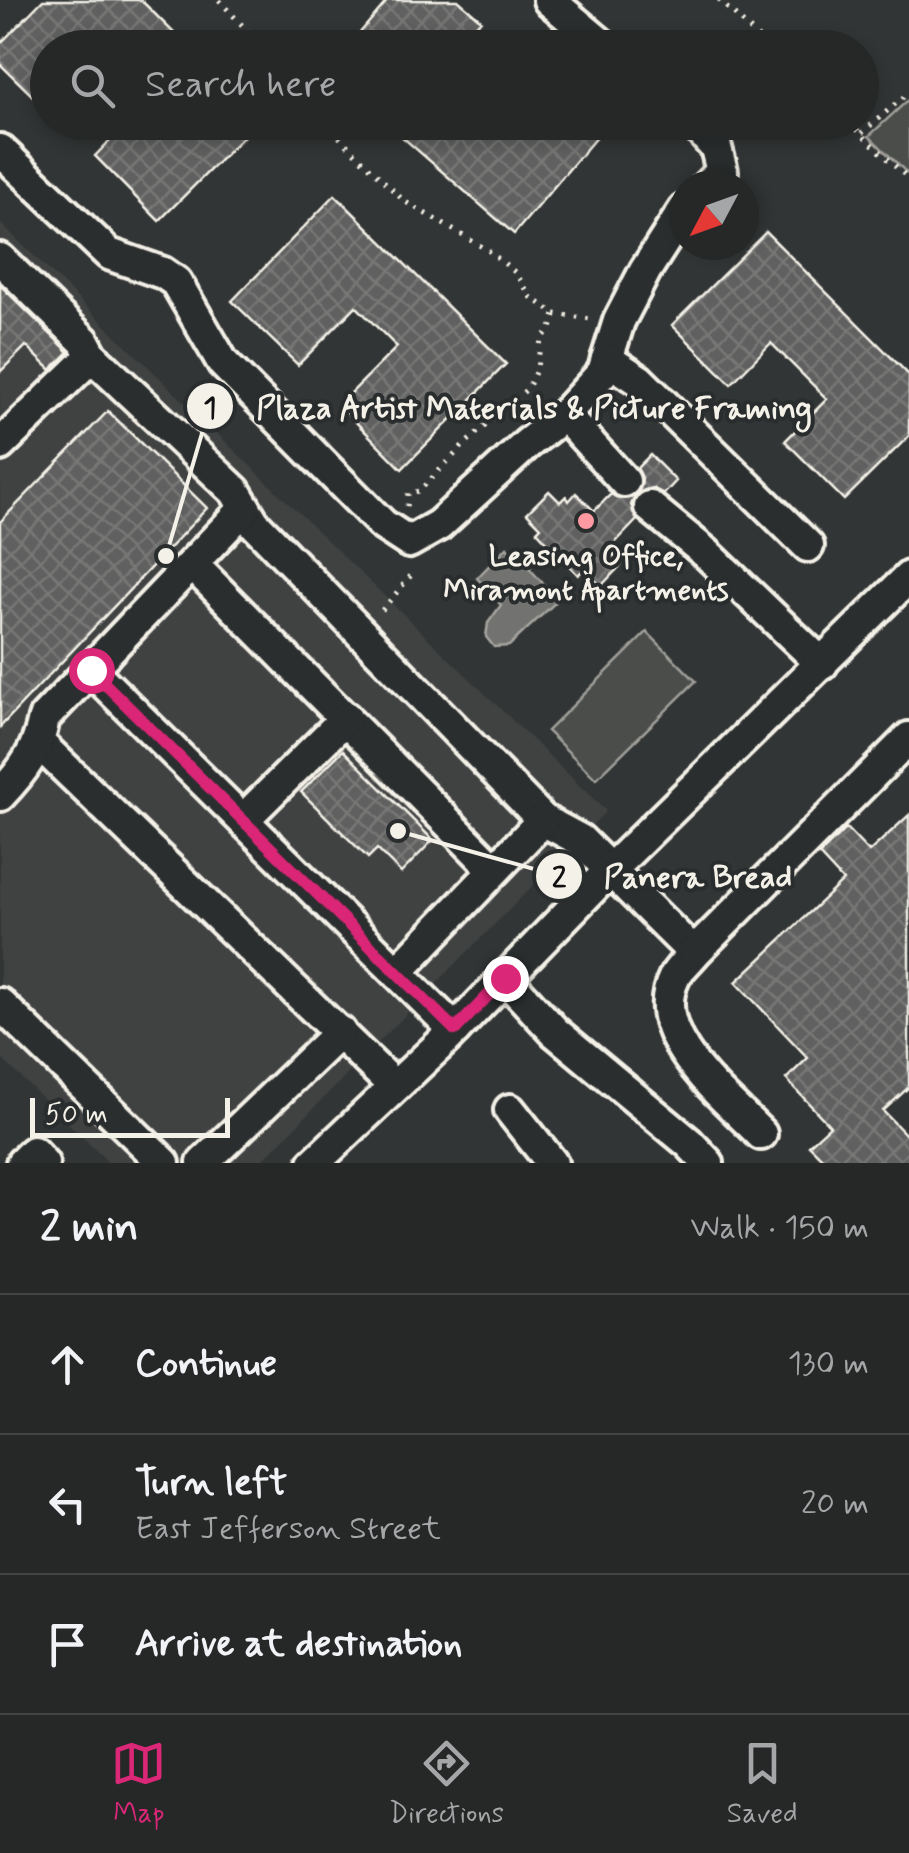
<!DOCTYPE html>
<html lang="en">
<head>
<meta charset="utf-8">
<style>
	body { margin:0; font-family:Mynerve,sans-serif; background:#2e3030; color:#f1f3f6 }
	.compass { position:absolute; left:669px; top:170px; width:90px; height:90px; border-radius:50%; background:#262828; box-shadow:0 5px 15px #0003; rotate:229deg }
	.scale { position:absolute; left:30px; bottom:25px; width:200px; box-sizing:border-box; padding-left:10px; border:5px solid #f4f1e8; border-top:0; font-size:28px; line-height:35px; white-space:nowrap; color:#f4f1e8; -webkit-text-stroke:8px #2a2d2e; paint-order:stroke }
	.stop { position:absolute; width:30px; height:30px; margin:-22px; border:8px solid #db2777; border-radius:50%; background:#fff }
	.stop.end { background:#db2777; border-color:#fff; box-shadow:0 2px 10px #0008 }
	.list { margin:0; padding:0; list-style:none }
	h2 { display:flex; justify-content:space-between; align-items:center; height:130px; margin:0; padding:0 40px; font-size:42px }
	h2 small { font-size:32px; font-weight:400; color:#a4a6a8 }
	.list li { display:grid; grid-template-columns:65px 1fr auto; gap:30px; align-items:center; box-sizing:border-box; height:140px; padding:0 40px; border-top:2px solid #424445 }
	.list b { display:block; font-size:38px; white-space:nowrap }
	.list p { margin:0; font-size:32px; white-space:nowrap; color:#a4a6a8 }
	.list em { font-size:32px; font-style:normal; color:#a4a6a8 }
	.icon { flex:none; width:55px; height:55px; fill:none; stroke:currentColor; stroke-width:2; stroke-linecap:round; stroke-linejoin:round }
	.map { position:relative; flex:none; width:909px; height:1163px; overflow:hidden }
	.search { position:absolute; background:#262828; box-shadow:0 5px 15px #0003; left:30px; right:30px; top:30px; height:110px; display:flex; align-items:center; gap:25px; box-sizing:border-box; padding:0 35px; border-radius:55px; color:#a4a6a8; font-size:38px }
	.sheet { height:550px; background:#262828 }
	nav { display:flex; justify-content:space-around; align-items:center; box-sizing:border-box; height:140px; border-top:2px solid #424445; background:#262828; font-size:28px; color:#a4a6a8 }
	nav a { display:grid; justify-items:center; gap:5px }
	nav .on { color:#db2777 }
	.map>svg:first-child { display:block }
</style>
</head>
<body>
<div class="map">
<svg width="909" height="1163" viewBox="0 0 909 1163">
	<defs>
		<pattern id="building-cross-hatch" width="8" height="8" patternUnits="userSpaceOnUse" patternTransform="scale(2.5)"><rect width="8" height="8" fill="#5f605f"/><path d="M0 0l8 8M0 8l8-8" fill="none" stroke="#777776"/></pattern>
	</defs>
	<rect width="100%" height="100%" fill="#323535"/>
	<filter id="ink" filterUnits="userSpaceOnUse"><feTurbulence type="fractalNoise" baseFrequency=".01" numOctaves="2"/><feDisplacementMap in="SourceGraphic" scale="20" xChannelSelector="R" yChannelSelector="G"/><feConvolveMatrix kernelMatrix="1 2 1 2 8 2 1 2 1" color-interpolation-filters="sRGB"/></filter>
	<g filter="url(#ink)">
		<polygon fill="#404242" points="0,223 606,811 260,1163 109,1163 0,1057"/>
		<g fill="#4b4d4c" stroke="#a09f9a" stroke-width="2.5">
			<polygon points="909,99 909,175 869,136"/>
			<polygon points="647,632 696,681 596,779 547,731"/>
		</g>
		<polygon fill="#727370" stroke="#a6a5a0" stroke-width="2.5" points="507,547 512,555 523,551 532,558 530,569 558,600 509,646 494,647 486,637 488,623 501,605 477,578"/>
		<g fill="url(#building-cross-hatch)" stroke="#f4f1e8" stroke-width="2.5">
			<polygon points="43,0 141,0 189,48 48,48 48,111 0,64 0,44"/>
			<polygon points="388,0 458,0 481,20 457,48 347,48"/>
			<polygon points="128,122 142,135 154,122 169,134 179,122 258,122 159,221 95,156"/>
			<polygon points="385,122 609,122 514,234"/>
			<polygon points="335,195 506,364 402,469 339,405 397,347 356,306 298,365 232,301"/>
			<polygon points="766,232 909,375 909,436 844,500 785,441 827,399 771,343 731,384 672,325"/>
			<polygon points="0,285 69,352 51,370 26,346 0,372"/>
			<polygon points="108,411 207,508 0,727 0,522"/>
			<polygon points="650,455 676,481 664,494 652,488 638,493 642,478 637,468"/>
			<polygon points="549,491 560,502 566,496 569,501 576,493 594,511 611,494 619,499 635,496 631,505 637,520 612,546 617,552 613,555 622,564 601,586 584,569 578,575 537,531 541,527 527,513"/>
			<polygon points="343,750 433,840 401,873 377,849 368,858 301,792"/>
			<polygon points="909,815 909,1087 883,1111 909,1138 909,1163 827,1163 809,1145 830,1126 786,1079 808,1058 736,982 843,881 819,855 846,828 869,852"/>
		</g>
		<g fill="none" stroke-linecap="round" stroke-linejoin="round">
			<defs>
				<g id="minor">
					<polyline points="549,0 606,48"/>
					<polyline points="693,122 716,148 722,171 708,185"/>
					<polyline points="0,150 109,254 163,273 176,282 223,363 383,525 409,542 439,525 527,444 564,415 603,372 619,321 645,271 684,210"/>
					<path d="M0 259 84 341 92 356 235 491 254 523 543 820 580 840 694 953C688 961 678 969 674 978 645 1036 725 1097 761 1134"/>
					<polyline points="607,359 639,380 808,546"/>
					<polyline points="564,415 624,481"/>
					<polyline points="0,445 92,356"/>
					<polyline points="650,507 706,553 822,664"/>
					<polyline points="192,564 494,869"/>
					<polyline points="91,670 455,1030"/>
					<polyline points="39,743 394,1086"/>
					<path d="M0 795C23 771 38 751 44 718L245 508"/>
					<polyline points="244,819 346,718"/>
					<polyline points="694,953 909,738"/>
					<polyline points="397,972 543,820"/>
					<polyline points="505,978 555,1032 689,1143 708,1163"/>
					<polyline points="0,1004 164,1163"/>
					<polyline points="510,1110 552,1163"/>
					<polyline points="22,1163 33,1152 43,1163"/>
					<polyline points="203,1163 340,1032"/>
					<polyline points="314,1163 448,1037 611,869 909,577"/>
				</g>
			</defs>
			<use href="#minor" stroke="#f4f1e8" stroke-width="38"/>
			<g stroke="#f4f1e8" stroke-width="5" stroke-dasharray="2.5 8" stroke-linecap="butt">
				<polyline points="219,0 263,48"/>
				<polyline points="719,0 769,48"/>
				<polyline points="324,122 404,201 489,251 516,273 531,297 555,314 551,329 541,339 537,368 528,388 466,443 419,491 408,493 407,509"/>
				<polyline points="849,122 909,179"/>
				<polyline points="862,133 909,92"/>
				<polyline points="555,314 591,319"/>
				<polyline points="382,610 413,573"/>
			</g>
			<use href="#minor" stroke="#2a2d2e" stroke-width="30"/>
		</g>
	</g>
	<g fill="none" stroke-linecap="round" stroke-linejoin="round" filter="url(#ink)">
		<polyline stroke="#db2777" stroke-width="12" points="91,670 455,1030 505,978"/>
	</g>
	<circle fill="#ff9aa2" stroke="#2a2d2e" stroke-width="4" cx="586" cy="521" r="10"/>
	<g text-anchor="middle" stroke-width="8" stroke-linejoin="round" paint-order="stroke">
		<g font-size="30" font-weight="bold" fill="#f4f1e8" stroke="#2a2d2e">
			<text x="586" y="565">Leasing Office,<tspan x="586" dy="34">Miramont Apartments</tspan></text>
		</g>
	</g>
	<path fill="none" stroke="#f4f1e8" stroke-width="4" d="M166 556L210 406M398 831L559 876"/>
	<g fill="#f4f1e8" stroke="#2a2d2e" stroke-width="4">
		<circle cx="166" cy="556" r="10"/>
		<circle cx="398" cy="831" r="10"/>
		<circle cx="210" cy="406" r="25"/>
		<circle cx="559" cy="876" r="25"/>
	</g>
	<g font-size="30" text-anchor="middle" font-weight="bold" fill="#111">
		<text x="210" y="417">1</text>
		<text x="559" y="887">2</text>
	</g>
	<g font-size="32" text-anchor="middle" font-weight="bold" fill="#f4f1e8" stroke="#2a2d2e" stroke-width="8" stroke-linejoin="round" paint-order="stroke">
		<text x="534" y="418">Plaza Artist Materials &amp; Picture Framing</text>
		<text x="698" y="887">Panera Bread</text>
	</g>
</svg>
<svg class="compass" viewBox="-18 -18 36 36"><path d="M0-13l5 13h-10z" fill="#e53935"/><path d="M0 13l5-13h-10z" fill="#a4a6a8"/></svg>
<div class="scale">50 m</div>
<div class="stop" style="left:91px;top:670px"></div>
<div class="stop end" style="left:505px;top:978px"></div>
<div class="search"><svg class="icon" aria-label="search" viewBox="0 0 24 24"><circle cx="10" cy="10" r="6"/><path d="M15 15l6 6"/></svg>Search here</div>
</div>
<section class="sheet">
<h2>2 min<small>Walk · 150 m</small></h2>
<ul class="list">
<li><svg class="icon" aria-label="ahead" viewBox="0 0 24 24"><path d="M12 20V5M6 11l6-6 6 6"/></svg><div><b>Continue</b></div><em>130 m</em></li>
<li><svg class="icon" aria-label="left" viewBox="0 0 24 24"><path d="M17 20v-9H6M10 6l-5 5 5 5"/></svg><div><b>Turn left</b><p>East Jefferson Street</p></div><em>20 m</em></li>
<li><svg class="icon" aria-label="arrive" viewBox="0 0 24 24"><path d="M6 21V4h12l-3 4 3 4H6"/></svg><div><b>Arrive at destination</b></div></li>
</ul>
</section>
<nav>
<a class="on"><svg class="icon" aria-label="map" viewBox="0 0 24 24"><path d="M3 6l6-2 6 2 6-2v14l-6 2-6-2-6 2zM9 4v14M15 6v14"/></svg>Map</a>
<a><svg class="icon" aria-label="directions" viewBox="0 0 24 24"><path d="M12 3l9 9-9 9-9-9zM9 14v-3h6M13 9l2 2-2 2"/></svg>Directions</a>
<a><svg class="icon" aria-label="saved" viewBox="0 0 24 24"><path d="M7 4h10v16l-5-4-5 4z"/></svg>Saved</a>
</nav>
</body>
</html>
